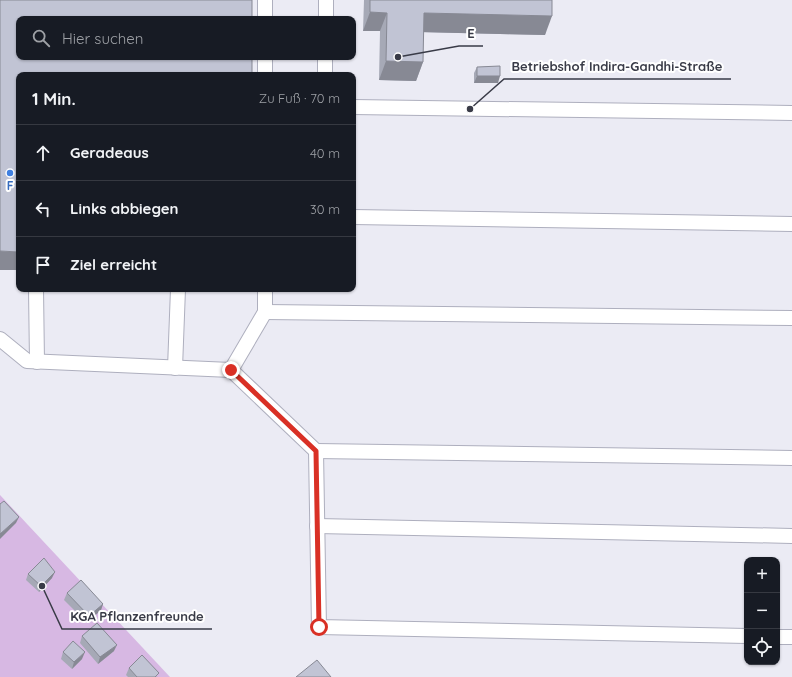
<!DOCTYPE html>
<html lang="de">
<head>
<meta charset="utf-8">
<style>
	body { margin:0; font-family:Quicksand,sans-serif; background:#242831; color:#f1f3f6 }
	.controls { position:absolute; right:12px; bottom:12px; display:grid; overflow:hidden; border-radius:8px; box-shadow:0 1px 3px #0004 }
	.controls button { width:36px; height:36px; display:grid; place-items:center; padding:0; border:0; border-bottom:1px solid #363941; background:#171b24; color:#f1f3f6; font:20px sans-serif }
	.stop { position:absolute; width:12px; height:12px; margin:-9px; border:3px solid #d93025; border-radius:50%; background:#fff }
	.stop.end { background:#d93025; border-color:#fff; box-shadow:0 1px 4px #0008 }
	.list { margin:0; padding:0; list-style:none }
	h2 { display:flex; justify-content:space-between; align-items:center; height:52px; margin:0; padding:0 16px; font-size:17px }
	h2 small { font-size:13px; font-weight:400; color:#9ea1a6 }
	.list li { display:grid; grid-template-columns:26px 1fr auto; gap:12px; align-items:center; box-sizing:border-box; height:56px; padding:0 16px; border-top:1px solid #363941 }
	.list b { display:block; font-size:15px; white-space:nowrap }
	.list em { font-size:13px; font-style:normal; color:#9ea1a6 }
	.icon { flex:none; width:22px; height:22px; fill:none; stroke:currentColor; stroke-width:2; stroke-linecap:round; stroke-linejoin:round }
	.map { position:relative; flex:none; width:792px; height:677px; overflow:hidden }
	.search { position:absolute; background:#171b24; box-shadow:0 1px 3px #0004; left:16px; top:16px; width:340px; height:44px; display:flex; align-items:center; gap:10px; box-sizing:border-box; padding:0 14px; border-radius:8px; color:#9ea1a6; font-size:15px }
	.panel { position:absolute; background:#171b24; box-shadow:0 1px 3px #0004; left:16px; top:72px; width:340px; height:220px; border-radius:8px }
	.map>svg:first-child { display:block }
</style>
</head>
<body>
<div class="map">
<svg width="792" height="677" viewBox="0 0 792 677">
	<rect width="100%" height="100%" fill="#ebebf4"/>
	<polygon fill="#d7b8e3" points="0,495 170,677 0,677"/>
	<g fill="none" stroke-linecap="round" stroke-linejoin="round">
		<defs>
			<g id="lane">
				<polyline points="265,19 265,0"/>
				<polyline points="326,19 326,0"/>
				<polyline points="265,75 265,57"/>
				<polyline points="325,75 325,57"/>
				<polyline points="353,107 792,113"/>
				<polyline points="353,217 792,224"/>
				<polyline points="36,289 37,362"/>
				<polyline points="265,312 792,318"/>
				<polyline points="0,339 27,361 231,370 316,451 319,627 747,636"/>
				<polyline points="175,368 178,289"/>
				<polyline points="231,370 265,312 265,289"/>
				<polyline points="316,451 792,458"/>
				<polyline points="317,526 792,536"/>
				<polyline points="777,637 792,637"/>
			</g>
		</defs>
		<use href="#lane" stroke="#aeafbe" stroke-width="16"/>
		<use href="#lane" stroke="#fff" stroke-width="14"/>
	</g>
	<g fill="#a6a9b6">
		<polygon points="364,0 552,0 545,35 423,32 423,62 416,81 379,80 380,31 363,31"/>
		<polygon points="477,67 498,83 474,83 474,73"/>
		<polygon points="28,574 52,578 39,592 26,580"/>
		<polygon points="67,593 103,604 101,610 87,623 64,600"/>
		<polygon points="82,636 114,651 98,664 80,643"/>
		<polygon points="63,652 82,659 72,669 61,659"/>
		<polygon points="129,668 158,677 128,677 126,675"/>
	</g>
	<g fill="#878994">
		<polygon points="370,12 387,13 380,31 363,31"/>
		<polygon points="424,13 552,16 545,35 417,32"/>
		<polygon points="386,61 423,62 416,81 379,80"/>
		<polygon points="477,76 500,76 498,83 474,83"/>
		<polygon points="0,251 19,252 19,270 0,270"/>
		<polygon points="19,517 16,523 0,539 0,534"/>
		<polygon points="55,572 52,578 39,592 41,586"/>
		<polygon points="103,604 101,610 87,623 89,616"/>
		<polygon points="117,645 114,651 98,664 100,657"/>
		<polygon points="85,652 82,659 72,669 74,662"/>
	</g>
	<g fill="#c1c4d4" stroke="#878994">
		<polygon points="0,0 252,0 252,19 19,19 19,57 252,57 252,75 19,75 19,252 0,251"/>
		<polygon points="370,0 552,0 552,16 424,13 423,62 386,61 387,13 370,12"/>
		<polygon points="500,66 500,76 477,76 477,67"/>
		<polygon points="4,501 19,517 0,534 0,504"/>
		<polygon points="44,558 55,572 41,586 28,574"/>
		<polygon points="81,580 103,604 89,616 67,593"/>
		<polygon points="97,623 117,645 100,657 82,636"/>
		<polygon points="73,641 85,652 74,662 63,652"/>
		<polygon points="142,655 159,673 155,677 137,677 129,668"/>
		<polygon points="317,660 331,677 296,677"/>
	</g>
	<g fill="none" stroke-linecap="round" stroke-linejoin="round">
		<polyline stroke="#d93025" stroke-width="5" points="231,370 316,451 319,627"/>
	</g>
	<circle fill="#3f7fe0" stroke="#fff" stroke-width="1.5" cx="10" cy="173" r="4"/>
	<g text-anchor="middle" stroke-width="4" stroke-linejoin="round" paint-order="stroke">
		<g font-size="12" font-weight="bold" fill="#366cbe" stroke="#fff">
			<text x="10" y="190">F</text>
		</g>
	</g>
	<path fill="none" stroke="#393b47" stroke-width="1.5" d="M398 57L459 46H483M470 109L504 79H731M42 586L62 629H212"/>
	<g fill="#393b47" stroke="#fff" stroke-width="1.5">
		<circle cx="398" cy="57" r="4"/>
		<circle cx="470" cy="109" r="4"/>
		<circle cx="42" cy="586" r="4"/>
	</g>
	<g font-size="13" text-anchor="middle" font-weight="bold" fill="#393b47" stroke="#fff" stroke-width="4" stroke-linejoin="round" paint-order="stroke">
		<text x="471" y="38">E</text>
		<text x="617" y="71">Betriebshof Indira-Gandhi-Straße</text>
		<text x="137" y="621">KGA Pflanzenfreunde</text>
	</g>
</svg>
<div class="controls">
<button>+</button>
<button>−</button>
<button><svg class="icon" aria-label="locate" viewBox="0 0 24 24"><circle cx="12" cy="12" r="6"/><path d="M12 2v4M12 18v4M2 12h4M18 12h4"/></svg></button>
</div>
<div class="stop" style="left:319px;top:627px"></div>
<div class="stop end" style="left:231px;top:370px"></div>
<div class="search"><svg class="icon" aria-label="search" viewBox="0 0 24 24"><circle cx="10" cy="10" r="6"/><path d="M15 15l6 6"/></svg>Hier suchen</div>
<section class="panel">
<h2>1 Min.<small>Zu Fuß · 70 m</small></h2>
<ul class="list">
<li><svg class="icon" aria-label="ahead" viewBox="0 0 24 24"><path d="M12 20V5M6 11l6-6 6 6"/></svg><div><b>Geradeaus</b></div><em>40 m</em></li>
<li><svg class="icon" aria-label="left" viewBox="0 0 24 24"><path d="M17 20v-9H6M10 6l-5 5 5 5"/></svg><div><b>Links abbiegen</b></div><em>30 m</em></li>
<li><svg class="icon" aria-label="arrive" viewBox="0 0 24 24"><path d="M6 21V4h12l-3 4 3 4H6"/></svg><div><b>Ziel erreicht</b></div></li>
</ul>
</section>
</div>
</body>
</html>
